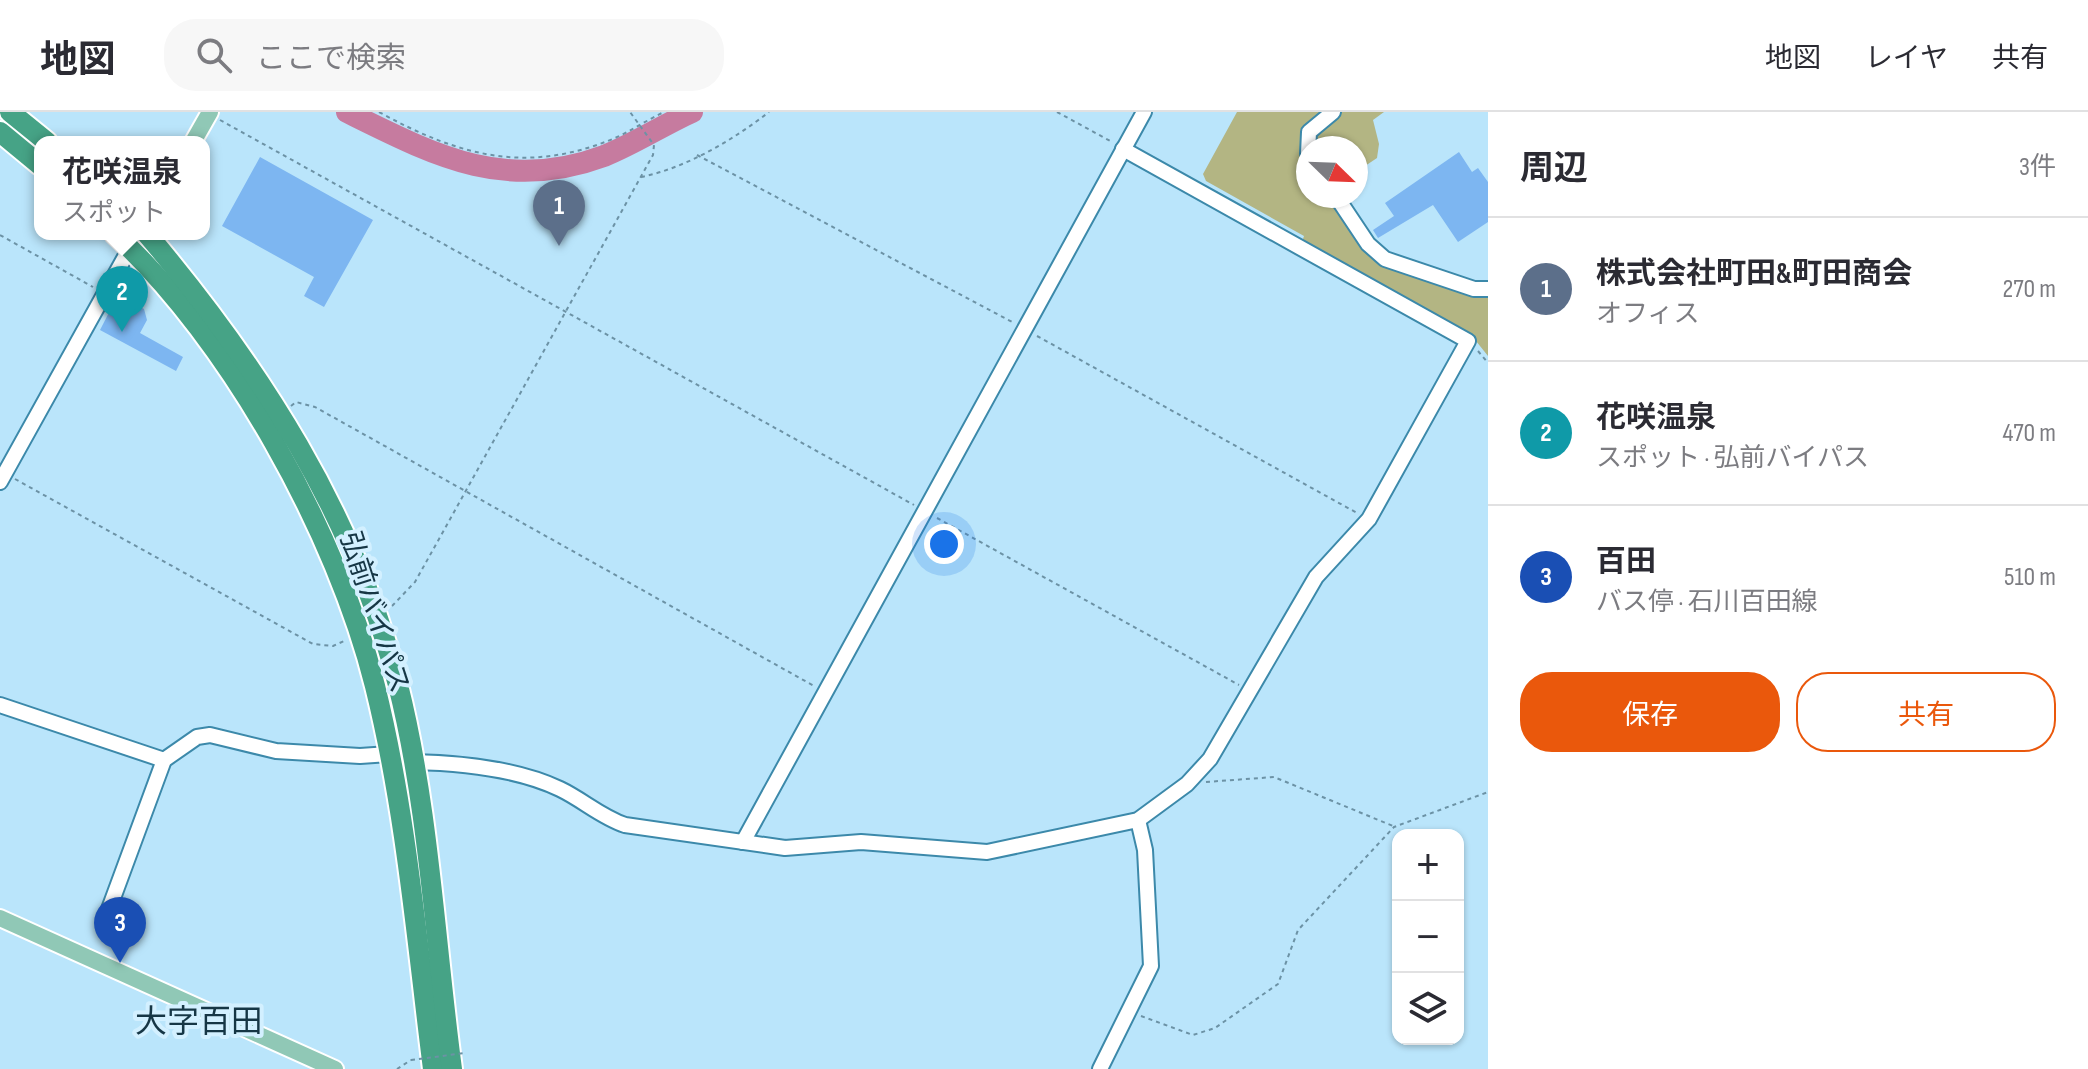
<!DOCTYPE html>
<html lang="ja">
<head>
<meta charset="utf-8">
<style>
	body { margin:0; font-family:"Sofia Sans Condensed","Noto Sans JP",sans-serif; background:#f7f7f7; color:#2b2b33 }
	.controls { position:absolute; right:24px; bottom:24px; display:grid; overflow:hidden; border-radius:16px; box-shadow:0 2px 6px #0004 }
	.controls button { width:72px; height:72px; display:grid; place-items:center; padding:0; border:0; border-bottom:2px solid #e1e1e2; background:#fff; color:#2b2b33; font:40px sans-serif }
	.compass { position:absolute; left:1296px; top:24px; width:72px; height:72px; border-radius:50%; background:#fff; box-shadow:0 2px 6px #0004; rotate:113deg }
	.you { position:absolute; left:944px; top:432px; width:28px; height:28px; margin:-20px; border:6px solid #fff; border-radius:50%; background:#1a73e8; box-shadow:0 0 0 12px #1a73e833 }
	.badge { display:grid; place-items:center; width:52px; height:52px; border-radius:50%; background:#ea580c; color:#fff; font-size:26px; font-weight:700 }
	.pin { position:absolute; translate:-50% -66px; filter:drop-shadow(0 2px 4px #0008) }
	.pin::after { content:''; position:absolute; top:42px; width:28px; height:24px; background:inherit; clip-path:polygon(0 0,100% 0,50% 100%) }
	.popup { position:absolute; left:34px; top:24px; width:176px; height:104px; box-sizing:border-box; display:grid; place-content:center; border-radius:16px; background:#fff; filter:drop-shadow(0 2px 6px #0005); font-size:26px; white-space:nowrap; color:#7c7c81 }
	.popup b { font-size:30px; color:#2b2b33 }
	.popup::after { content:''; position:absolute; left:50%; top:100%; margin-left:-16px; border:16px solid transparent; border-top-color:#fff }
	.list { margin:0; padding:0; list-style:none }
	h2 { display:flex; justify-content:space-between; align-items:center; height:104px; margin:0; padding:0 32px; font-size:34px }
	h2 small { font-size:26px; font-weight:400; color:#7c7c81 }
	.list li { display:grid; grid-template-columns:52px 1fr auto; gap:24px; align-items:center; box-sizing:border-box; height:144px; padding:0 32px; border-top:2px solid #e1e1e2 }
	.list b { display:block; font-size:30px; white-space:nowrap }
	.list p { margin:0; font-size:26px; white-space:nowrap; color:#7c7c81 }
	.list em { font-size:26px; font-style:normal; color:#7c7c81 }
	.actions { display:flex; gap:16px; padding:24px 32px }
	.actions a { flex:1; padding:18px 0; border:2px solid #ea580c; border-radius:32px; text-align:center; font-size:28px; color:#ea580c }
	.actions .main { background:#ea580c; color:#fff }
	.icon { flex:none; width:44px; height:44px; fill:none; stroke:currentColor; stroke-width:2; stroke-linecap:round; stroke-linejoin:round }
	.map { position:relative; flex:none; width:1488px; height:957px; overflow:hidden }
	header { display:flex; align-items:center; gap:48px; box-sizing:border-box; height:112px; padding:0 40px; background:#fff; border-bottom:2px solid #e1e1e2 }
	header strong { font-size:38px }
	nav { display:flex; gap:44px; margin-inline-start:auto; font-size:28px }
	.search { width:560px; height:72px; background:#f7f7f7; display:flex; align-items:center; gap:20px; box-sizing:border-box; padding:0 28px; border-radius:32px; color:#7c7c81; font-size:30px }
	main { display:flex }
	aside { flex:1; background:#fff }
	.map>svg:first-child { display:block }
</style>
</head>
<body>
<header>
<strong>地図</strong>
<div class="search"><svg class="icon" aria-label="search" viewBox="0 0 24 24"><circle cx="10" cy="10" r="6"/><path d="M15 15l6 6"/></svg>ここで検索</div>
<nav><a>地図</a><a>レイヤ</a><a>共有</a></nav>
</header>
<main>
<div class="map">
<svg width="1488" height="957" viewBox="0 0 1488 957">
	<rect width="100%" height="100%" fill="#bae5fb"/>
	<g fill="#b3b583">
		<path d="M1237 0H1325C1299 24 1299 23 1308 57 1310 64 1308 76 1308 84H1327L1363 136 1379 151 1478 185 1488 184V244L1472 224 1302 130 1304 124 1206 69 1203 62Z"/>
		<polygon points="1342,0 1384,0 1373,8 1379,32 1377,46 1356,60 1356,36 1311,36 1313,22"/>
	</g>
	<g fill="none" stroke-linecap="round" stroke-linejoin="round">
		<path stroke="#c67b9f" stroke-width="22" d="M347 0C434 43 505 81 604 44 634 32 663 13 692 0"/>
	</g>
	<g fill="#7db6f1">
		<polygon points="1459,40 1472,60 1478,56 1488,70 1488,110 1458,130 1433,93 1378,126 1373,118 1394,104 1385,91"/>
		<polygon points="260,45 373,108 324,195 304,184 314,165 222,114"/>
		<polygon points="118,183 144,197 147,208 140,221 183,245 176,259 100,218"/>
	</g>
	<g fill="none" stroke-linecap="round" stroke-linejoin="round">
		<defs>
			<g id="minor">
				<polyline points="1308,42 1309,20 1333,0"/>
				<polyline points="1336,84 1368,132 1385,147 1474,177 1488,177"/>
				<polyline points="0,370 130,136"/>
				<polyline points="0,593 164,648"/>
				<path d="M413 650C459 651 518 657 560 677 583 688 601 705 625 713L785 736 861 730 987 740 1138 708 1187 672 1210 647 1316 465 1369 407 1468 229 1123 37"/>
				<polyline points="743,730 1144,0"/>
				<polyline points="109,797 164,648 197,625 210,623 276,639 360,644 389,642"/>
				<polyline points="1100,957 1151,854 1145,738 1138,708"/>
			</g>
			<g id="major">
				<polyline points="193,30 210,0"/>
				<polyline points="0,806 335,957"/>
			</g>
			<g id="highway">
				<polyline points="10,0 47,30"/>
				<polyline points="0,20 40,53"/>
				<path d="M115 122C231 229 337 421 375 574 406 699 417 830 433 957"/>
				<path d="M147 122C260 256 354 402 398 573 429 696 435 831 452 957"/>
			</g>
		</defs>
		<use href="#minor" stroke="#3c89aa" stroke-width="18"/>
		<use href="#major" stroke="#fff" stroke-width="20"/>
		<use href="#highway" stroke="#fff" stroke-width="24"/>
		<g stroke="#6c92a5" stroke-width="2" stroke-dasharray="4 4" stroke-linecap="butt">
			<path d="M379 0C459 44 527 63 615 26 631 19 647 8 664 0"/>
			<polyline points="1057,0 1112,30"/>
			<polyline points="220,8 914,393"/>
			<polyline points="697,43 1014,211"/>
			<path d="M641 65C686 56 733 28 769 0"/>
			<polyline points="0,123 93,175"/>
			<polyline points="1037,224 1357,401"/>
			<polyline points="1478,239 1488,251"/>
			<polyline points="291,294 296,290 315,295 814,574"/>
			<polyline points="15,367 313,532 333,534 344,529"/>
			<polyline points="937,406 1239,573"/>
			<polyline points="392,494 415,470 653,43 654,33 630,0"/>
			<polyline points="1206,670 1274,665 1393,714"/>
			<polyline points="1141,904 1193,923 1215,916 1278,872 1298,818 1394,715 1488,680"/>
			<polyline points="397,957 411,948"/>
		</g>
		<use href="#minor" stroke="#fff" stroke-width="14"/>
		<use href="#major" stroke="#90c8b6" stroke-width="16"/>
		<use href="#highway" stroke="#46a386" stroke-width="20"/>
		<polyline stroke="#6c92a5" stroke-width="2" stroke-dasharray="4 4" stroke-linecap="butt" points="411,948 465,941"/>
	</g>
	<g text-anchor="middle" stroke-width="8" stroke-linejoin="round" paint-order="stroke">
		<g font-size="28" fill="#163645" stroke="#d3f0ff">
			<text transform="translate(376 500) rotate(72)" y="10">弘前バイパス</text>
		</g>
		<g font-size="32" fill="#163645" stroke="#d3f0ff">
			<text x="199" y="920">大字百田</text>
		</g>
	</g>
</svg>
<div class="controls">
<button>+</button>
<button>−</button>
<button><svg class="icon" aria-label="layers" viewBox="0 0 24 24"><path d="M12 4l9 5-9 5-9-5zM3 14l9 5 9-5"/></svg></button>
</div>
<svg class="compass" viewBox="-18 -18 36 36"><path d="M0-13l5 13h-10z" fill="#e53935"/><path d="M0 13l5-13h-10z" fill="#7c7c81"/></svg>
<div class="you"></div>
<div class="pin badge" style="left:559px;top:134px;background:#5c6f8a">1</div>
<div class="pin badge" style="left:122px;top:220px;background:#0f9aa8">2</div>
<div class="popup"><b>花咲温泉</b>スポット</div>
<div class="pin badge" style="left:120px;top:851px;background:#1a4fb4">3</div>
</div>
<aside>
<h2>周辺<small>3件</small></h2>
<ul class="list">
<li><span class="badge" style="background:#5c6f8a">1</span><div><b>株式会社町田&amp;町田商会</b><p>オフィス</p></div><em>270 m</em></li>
<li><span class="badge" style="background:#0f9aa8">2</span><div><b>花咲温泉</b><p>スポット · 弘前バイパス</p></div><em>470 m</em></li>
<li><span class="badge" style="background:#1a4fb4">3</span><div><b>百田</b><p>バス停 · 石川百田線</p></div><em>510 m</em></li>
</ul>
<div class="actions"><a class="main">保存</a><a>共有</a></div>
</aside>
</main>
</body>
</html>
